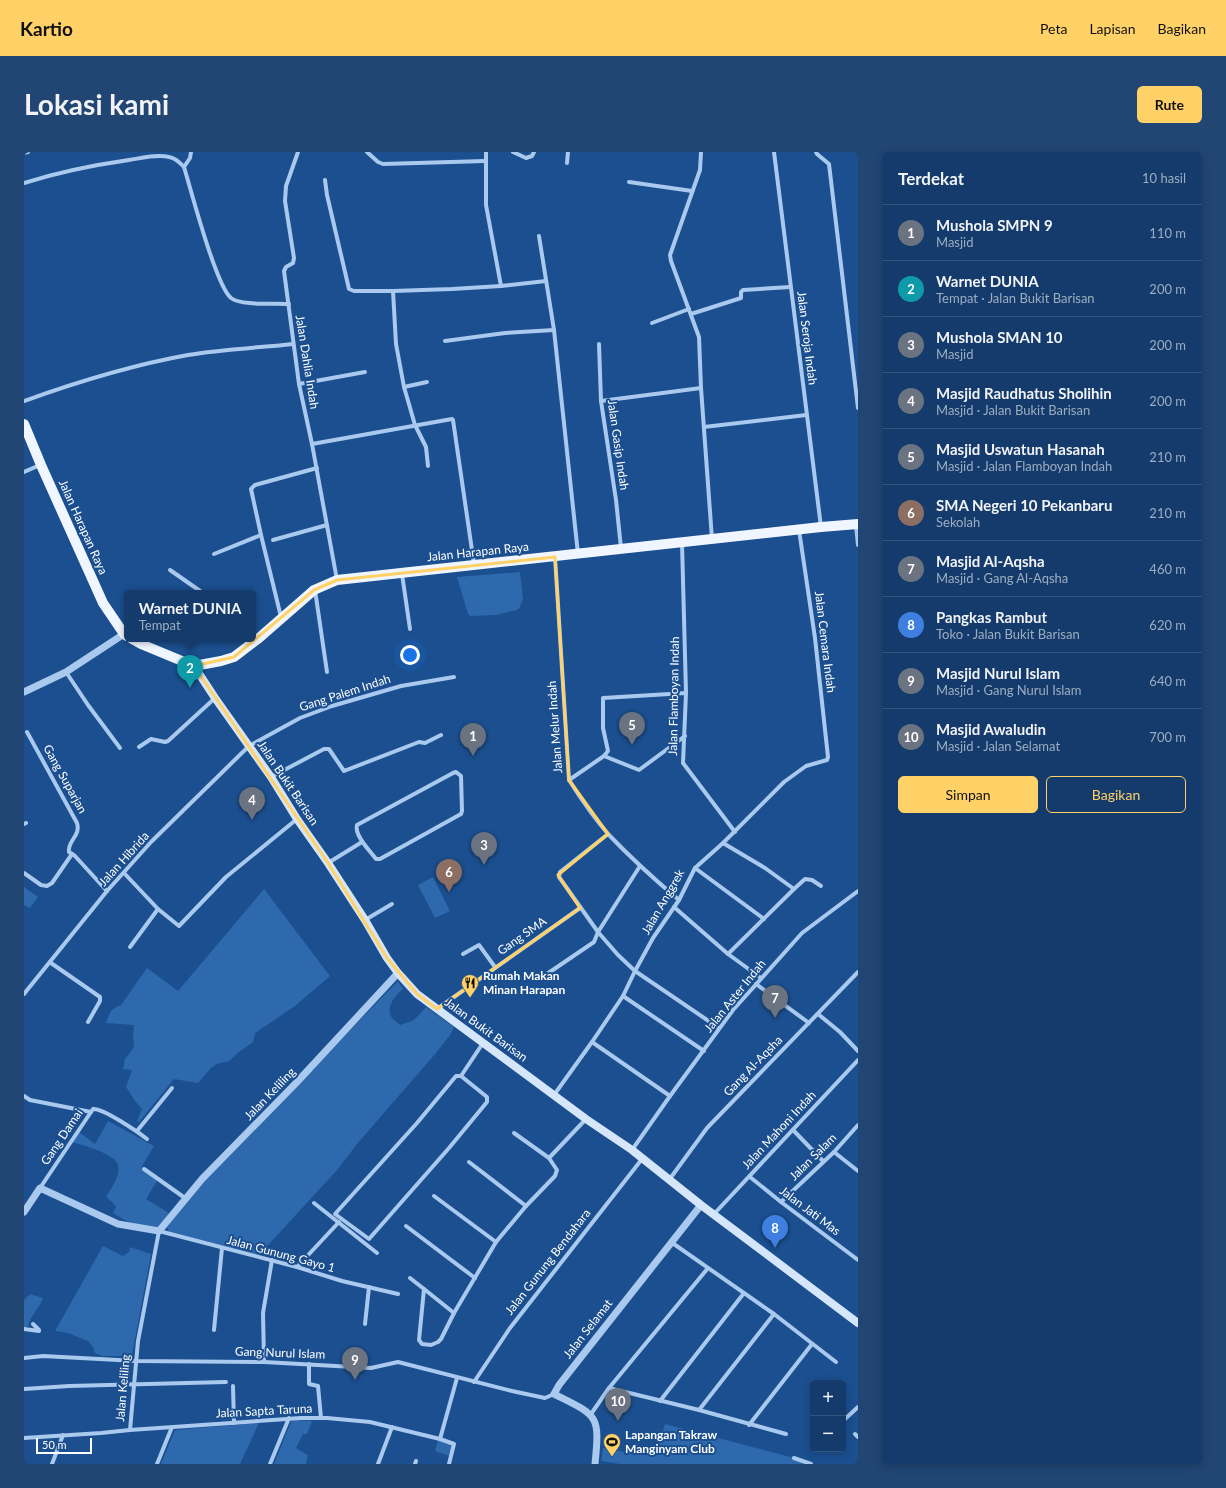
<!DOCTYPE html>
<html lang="id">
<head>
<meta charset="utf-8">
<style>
	body { margin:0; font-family:Lato,sans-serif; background:#214673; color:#f1f3f6 }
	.controls { position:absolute; right:12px; bottom:12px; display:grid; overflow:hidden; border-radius:6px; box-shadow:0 2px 10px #0003 }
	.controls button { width:36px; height:36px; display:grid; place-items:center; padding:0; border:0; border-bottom:1px solid #33557e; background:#143b6b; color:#f1f3f6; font:20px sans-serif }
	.scale { position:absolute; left:12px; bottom:10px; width:56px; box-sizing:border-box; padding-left:4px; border:2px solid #fff; border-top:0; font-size:11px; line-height:14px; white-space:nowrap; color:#fff; -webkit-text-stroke:3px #1b4f8f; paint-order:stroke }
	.you { position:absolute; left:386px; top:503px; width:14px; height:14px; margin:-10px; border:3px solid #fff; border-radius:50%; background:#1a73e8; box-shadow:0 0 0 6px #1a73e833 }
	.badge { display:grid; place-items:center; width:26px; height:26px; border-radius:50%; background:#ffd166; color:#fff; font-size:13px; font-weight:700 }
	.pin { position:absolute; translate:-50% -33px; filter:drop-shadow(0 1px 2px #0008) }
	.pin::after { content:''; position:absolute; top:21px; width:14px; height:12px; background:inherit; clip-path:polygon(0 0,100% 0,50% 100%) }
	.popup { position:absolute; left:100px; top:438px; width:132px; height:52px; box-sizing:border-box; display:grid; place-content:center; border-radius:6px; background:#143b6b; filter:drop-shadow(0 1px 3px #0005); font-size:13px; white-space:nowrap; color:#9dadc1 }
	.popup b { font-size:15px; color:#f1f3f6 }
	.popup::after { content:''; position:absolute; left:50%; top:100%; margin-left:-8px; border:8px solid transparent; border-top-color:#143b6b }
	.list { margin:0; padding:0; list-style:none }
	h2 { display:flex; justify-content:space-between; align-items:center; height:52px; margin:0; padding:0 16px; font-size:17px }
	h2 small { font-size:13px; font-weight:400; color:#9dadc1 }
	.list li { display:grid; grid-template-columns:26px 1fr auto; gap:12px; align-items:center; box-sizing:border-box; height:56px; padding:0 16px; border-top:1px solid #33557e }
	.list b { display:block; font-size:15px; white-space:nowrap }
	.list p { margin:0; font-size:13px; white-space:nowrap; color:#9dadc1 }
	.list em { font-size:13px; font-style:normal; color:#9dadc1 }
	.actions { display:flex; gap:8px; padding:12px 16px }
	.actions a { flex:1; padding:9px 0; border:1px solid #ffd166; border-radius:6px; text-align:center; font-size:14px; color:#ffd166 }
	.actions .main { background:#ffd166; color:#111 }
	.map { position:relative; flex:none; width:834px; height:1312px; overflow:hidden; border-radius:6px }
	header { display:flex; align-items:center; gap:24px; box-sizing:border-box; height:56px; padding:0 20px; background:#ffd166; color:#111 }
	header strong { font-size:19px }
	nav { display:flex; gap:22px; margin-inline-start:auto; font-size:14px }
	.intro { display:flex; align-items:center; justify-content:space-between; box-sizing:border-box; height:96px; padding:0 24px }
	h1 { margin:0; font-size:28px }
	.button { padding:10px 18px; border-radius:6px; background:#ffd166; color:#111; font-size:14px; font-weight:700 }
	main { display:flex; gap:24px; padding:0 24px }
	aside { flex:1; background:#143b6b; border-radius:6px; box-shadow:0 2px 10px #0003 }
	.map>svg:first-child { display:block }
</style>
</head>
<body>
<header>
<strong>Kartio</strong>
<nav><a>Peta</a><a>Lapisan</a><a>Bagikan</a></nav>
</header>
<div class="intro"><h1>Lokasi kami</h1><a class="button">Rute</a></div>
<main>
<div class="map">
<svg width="834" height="1312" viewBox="0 0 834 1312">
	<rect width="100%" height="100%" fill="#1b4f8f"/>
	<g fill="#2e69ad">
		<polygon points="496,420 499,447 496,455 493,458 472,463 446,464 444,462 433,425"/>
		<polygon points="409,725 426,759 411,766 394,733"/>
		<polygon points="0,735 14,745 6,756 0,753"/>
		<path d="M240 737 306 824 271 854 231 881 229 890 215 900 205 909 193 912 187 916 174 931 150 927 115 970 113 969 118 957 111 949 102 935 108 918 99 917 101 907 110 895 109 885 110 873 82 871C85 862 87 856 97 853L123 816 154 839Z"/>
		<path d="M374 829 379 837C371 843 361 856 368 866 370 868 373 870 376 873L390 868 402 855 430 875 426 883 412 901 333 992 314 1017 235 1103 145 1080 143 1075 145 1072 184 1024Z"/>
		<path d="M84 969 130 994 117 1016 133 1029 122 1047 145 1061 135 1077C114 1074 106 1072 89 1061L92 1055 88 1050 82 1045C87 1036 97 1024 94 1013 92 1002 58 993 48 990L55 980 71 992Z"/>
		<polygon points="79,1094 99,1104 105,1100 106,1095 127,1102 108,1203 106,1204 78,1204 71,1201 69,1195 64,1189 44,1181 31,1179"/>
		<path d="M6 1142 19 1146C15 1157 7 1163 4 1174L0 1176V1148Z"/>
		<polygon points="271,1268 288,1269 283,1282 279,1282 272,1296 284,1303 282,1312 250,1312 267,1270"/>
		<polygon points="235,1271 216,1312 137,1312 151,1278"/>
		<polygon points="641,1272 770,1306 781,1310 780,1312 596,1312 577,1309 579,1296 600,1300 602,1294 631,1302"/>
		<polygon points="414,1288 428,1293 425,1304 411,1299"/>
	</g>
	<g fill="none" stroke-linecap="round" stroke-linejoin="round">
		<g stroke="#a9c9ee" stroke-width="4">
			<polyline points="274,0 262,34 261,49 270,106 269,111 262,115 260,119 275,232 288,292 313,428"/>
			<polyline points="343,0 354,10 359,12 461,9"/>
			<polyline points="462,0 462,53 477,134 522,129"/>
			<polyline points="489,0 502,6 508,4 510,0"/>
			<polyline points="677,0 676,18 646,103 647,109 675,185 677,236 688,387"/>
			<polyline points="750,0 797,375"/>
			<polyline points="792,0 793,2 805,12 834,256"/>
			<polyline points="0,1 4,0"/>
			<polyline points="543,11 544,0"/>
			<polyline points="160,15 166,6 167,0"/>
			<polyline points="301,28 303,43 325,137 330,139 369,139"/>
			<polyline points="605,30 668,39"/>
			<path d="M0 31C35 20 70 13 105 8 118 6 133 2 145 5 152 6 156 11 160 15 167 38 192 134 207 146 218 154 250 151 265 152"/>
			<polyline points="515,84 530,178 554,402"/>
			<polyline points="667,162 717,146 717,140 719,138 766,135"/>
			<polyline points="628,171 665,157"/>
			<polyline points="421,189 481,181 530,178"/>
			<polyline points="575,192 577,249 592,348 597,396"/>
			<polyline points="275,232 341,220"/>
			<polyline points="380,235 403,230"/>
			<path d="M0 249C53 230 108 213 164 203 198 197 234 196 269 192"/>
			<polyline points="577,249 677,236"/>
			<polyline points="680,275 782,263"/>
			<polyline points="288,292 428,267 429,268 450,412"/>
			<polyline points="404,314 402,295 391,273 380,235 372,192 369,139 428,137 477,134"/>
			<polyline points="0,320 16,313"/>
			<polyline points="832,373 834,393"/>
			<polyline points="249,388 303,373"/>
			<polyline points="658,391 662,541 659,611 711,680"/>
			<polyline points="190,402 237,383"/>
			<path d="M531 405 545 628C557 647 570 666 585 683 607 706 630 727 655 748"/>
			<polyline points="146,418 179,441"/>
			<polyline points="378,422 386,477"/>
			<polyline points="291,438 303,520"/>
			<polyline points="257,465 237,383 227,337 231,333 293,316"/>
			<polyline points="42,520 64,553 96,596"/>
			<path d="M3 580 53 671C57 684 43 689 45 700L51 704 83 739"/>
			<polyline points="115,595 127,587 141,590 144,589 191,546"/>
			<polyline points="580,604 584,599 579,576 579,546 662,541"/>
			<path d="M432 620 437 624 438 659 437 662 356 707H352C346 699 330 683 333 673L429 621Z"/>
			<polyline points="247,625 300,597 305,597 320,619 395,590 401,591 417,583"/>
			<polyline points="545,628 580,604 615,618 661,584"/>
			<polyline points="0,672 2,671"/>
			<polyline points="584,682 536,720 535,725 574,780 594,803 611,819 695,876"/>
			<polyline points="699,691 741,716 770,737 704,802"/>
			<polyline points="304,711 338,690"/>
			<polyline points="671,716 740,767"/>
			<polyline points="0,721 17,733 23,734 28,731 48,702"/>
			<polyline points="100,721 134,757 155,774 202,725 273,667"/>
			<polyline points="770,737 781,727 788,728 797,734"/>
			<polyline points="650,755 704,802 737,826"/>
			<polyline points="341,768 368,752"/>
			<polyline points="106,795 134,757"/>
			<polyline points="439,802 455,793 471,815"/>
			<polyline points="27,811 76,845 76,849 64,870"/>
			<polyline points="517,826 570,790 574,780 616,714"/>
			<polyline points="732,832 785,871"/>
			<polyline points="0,842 83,739 127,690 225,594 276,566 308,554 377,534 430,525"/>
			<polyline points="599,844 680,899"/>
			<polyline points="413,857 556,756"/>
			<polyline points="794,862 816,880 834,899"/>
			<polyline points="568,890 646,944"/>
			<polygon points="432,924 437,924 463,945 463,950 425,996 345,1087 311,1062 393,971"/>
			<polyline points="437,924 459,891"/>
			<polyline points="530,943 568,890 599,844 611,819 629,786 655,748 671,716 699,691 760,630 782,614 803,608 804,605 791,486 775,378"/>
			<polyline points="0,944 6,948 67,960"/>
			<polyline points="769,978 799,1009"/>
			<polyline points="113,979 148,936"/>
			<polyline points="490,981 525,1006"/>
			<polyline points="608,998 646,944 709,858 778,781 834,739"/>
			<polyline points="810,1000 834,1019"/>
			<polyline points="445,1010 502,1054"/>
			<polyline points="120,1017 161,1046"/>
			<polyline points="726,1025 757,1050 834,1108"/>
			<polyline points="645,1028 683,976 834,820"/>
			<path d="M16 1036 69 957C79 956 114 980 123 987"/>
			<polyline points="410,1044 472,1090"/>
			<polyline points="757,1050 810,1000 834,973"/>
			<polyline points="290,1051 353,1101"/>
			<polyline points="690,1062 834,908"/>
			<polyline points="382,1074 451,1126"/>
			<polyline points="647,1090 750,1162 812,1210"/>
			<polyline points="273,1115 315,1070"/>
			<polyline points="386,1126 400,1137 395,1188 398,1192 407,1193 414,1190 417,1187 430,1161 472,1090 502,1054 531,1024 533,1018 525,1006 562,967"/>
			<polyline points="400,1137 430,1161"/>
			<polyline points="9,1172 15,1178"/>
			<polyline points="341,1172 345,1135"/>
			<polyline points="0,1177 15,1179"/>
			<polyline points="190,1178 198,1096"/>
			<polyline points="0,1206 19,1204 112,1209 240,1210 347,1216 374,1210 488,1239 521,1246 530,1242"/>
			<polyline points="240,1210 239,1161 248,1108"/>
			<polyline points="285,1212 285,1232 294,1234 297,1266"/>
			<polyline points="450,1230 486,1176 618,1007"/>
			<polyline points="209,1234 210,1271"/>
			<polyline points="585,1236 675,1258 762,1282"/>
			<polyline points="0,1237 45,1234 202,1230"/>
			<polyline points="636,1249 720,1141"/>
			<polyline points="675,1258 750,1162"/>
			<polyline points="567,1262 585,1236 684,1116"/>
			<polyline points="821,1267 834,1255"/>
			<polyline points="725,1273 788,1192"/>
			<polyline points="106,1278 114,1189 135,1079 273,1115 318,1129 374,1142"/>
			<polyline points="831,1282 834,1285"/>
			<polyline points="0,1286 77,1281 106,1278 277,1266 303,1266 346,1270 416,1287 433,1226"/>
			<polyline points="416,1287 430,1292 425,1312"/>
			<polyline points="770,1306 787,1312"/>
			<polyline points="28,1312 39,1283"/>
			<polyline points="133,1312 148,1275"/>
			<polyline points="246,1312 265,1266"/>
			<polyline points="354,1312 368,1275"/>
			<polyline points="391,1312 392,1309"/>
		</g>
		<g stroke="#a9c9ee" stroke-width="7">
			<polyline points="0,540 42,520 100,482"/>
			<polyline points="0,1060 16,1036 94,1072 135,1079 178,1027 273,930 374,821"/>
			<path d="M571 1312C576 1262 574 1264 530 1242L535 1233 677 1053"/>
		</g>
		<polyline stroke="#d6e6fa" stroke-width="8" points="170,514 191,546 247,625 273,667 304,711 341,768 363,806 374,821 393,842 562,967 608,998 677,1053 834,1171"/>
		<g stroke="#f0f6ff" stroke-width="10">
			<polyline points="0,272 17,313 79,451 100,482 103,484"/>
			<polyline points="108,487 117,492 170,514 197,509 210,505 235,486 290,438 313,428 797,375 834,372"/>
		</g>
	</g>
	<path fill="none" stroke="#ffd166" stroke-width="3" stroke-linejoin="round" d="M531 405 545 628 584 682 534 723 556 756 413 857 393 842 363 806 304 711 170 514 210 505 290 438 313 428Z"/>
	<defs>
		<symbol id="restaurant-pin" viewBox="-11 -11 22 30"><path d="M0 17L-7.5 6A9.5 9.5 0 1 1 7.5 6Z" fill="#ffd166" stroke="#1b4f8f"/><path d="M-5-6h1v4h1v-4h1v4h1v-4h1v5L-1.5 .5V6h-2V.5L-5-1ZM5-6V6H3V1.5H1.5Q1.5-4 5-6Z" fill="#111"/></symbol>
		<symbol id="stadium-pin" viewBox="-11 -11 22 30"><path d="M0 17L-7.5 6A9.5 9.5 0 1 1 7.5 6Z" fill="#ffd166" stroke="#1b4f8f"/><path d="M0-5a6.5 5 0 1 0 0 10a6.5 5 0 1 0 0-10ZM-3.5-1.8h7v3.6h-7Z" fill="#111"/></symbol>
	</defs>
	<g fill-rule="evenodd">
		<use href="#restaurant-pin" x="436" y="821" width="20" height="27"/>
		<use href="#stadium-pin" x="578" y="1280" width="20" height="27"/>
	</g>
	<g text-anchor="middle" stroke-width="4" stroke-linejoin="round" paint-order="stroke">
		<g font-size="12" fill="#fff" stroke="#1b4f8f">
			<text transform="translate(783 186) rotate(83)" y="4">Jalan Seroja Indah</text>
			<text transform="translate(283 210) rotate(81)" y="4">Jalan Dahlia Indah</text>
			<text transform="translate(594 293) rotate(82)" y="4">Jalan Gasip Indah</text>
			<text transform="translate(59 375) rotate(66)" y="4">Jalan Harapan Raya</text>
			<text transform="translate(454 400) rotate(-6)" y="4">Jalan Harapan Raya</text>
			<text transform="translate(801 490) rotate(83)" y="4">Jalan Cemara Indah</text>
			<text transform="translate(321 541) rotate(-18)" y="4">Gang Palem Indah</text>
			<text transform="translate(650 544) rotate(-89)" y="4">Jalan Flamboyan Indah</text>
			<text transform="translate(531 575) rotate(-94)" y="4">Jalan Melur Indah</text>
			<text transform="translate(41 627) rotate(61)" y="4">Gang Suparjan</text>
			<text transform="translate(264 631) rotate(56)" y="4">Jalan Bukit Barisan</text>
			<text transform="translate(100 707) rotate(-48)" y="4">Jalan Hibrida</text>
			<text transform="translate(639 750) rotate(-60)" y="4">Jalan Anggrek</text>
			<text transform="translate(498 784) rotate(-35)" y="4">Gang SMA</text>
			<text transform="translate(711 844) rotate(-51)" y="4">Jalan Aster Indah</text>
			<text transform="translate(462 878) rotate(36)" y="4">Jalan Bukit Barisan</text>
			<text transform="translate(729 914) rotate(-46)" y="4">Gang Al-Aqsha</text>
			<text transform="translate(246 942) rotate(-46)" y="4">Jalan Keliling</text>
			<text transform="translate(755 978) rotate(-47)" y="4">Jalan Mahoni Indah</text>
			<text transform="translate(38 985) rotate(-56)" y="4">Gang Damai</text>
			<text transform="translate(789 1005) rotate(-45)" y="4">Jalan Salam</text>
			<text transform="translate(786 1059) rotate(37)" y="4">Jalan Jati Mas</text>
			<text transform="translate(257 1102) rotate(15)" y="4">Jalan Gunung Gayo 1</text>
			<text transform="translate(524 1110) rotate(-52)" y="4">Jalan Gunung Bendahara</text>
			<text transform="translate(564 1177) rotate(-52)" y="4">Jalan Selamat</text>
			<text transform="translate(256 1201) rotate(2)" y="4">Gang Nurul Islam</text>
			<text transform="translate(99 1236) rotate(-85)" y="4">Jalan Keliling</text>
			<text transform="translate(240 1259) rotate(-3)" y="4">Jalan Sapta Taruna</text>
		</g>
		<g font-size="12" font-weight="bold" fill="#fff" stroke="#1b4f8f" text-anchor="start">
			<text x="459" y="828">Rumah Makan<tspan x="459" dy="14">Minan Harapan</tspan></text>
			<text x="601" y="1287">Lapangan Takraw<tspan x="601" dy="14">Manginyam Club</tspan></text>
		</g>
	</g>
</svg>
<div class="controls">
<button>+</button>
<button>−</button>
</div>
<div class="scale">50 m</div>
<div class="you"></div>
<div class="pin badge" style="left:449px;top:604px;background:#6b7280">1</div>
<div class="pin badge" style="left:166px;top:536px;background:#0f9aa8">2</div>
<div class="popup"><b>Warnet DUNIA</b>Tempat</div>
<div class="pin badge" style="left:460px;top:713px;background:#6b7280">3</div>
<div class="pin badge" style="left:228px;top:668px;background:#6b7280">4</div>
<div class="pin badge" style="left:608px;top:593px;background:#6b7280">5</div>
<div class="pin badge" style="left:425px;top:740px;background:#8d6e63">6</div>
<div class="pin badge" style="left:751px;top:866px;background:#6b7280">7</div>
<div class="pin badge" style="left:751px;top:1096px;background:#3f7fe0">8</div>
<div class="pin badge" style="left:331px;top:1228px;background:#6b7280">9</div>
<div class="pin badge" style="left:594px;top:1269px;background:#6b7280">10</div>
</div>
<aside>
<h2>Terdekat<small>10 hasil</small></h2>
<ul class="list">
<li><span class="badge" style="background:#6b7280">1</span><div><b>Mushola SMPN 9</b><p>Masjid</p></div><em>110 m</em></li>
<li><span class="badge" style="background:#0f9aa8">2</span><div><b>Warnet DUNIA</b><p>Tempat · Jalan Bukit Barisan</p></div><em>200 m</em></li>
<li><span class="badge" style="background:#6b7280">3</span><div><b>Mushola SMAN 10</b><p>Masjid</p></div><em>200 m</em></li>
<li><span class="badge" style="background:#6b7280">4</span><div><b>Masjid Raudhatus Sholihin</b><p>Masjid · Jalan Bukit Barisan</p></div><em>200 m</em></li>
<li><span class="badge" style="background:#6b7280">5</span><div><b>Masjid Uswatun Hasanah</b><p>Masjid · Jalan Flamboyan Indah</p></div><em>210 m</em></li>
<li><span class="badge" style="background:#8d6e63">6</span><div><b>SMA Negeri 10 Pekanbaru</b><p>Sekolah</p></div><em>210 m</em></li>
<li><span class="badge" style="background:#6b7280">7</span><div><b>Masjid Al-Aqsha</b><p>Masjid · Gang Al-Aqsha</p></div><em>460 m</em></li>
<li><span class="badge" style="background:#3f7fe0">8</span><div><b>Pangkas Rambut</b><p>Toko · Jalan Bukit Barisan</p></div><em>620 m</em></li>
<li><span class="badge" style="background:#6b7280">9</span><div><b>Masjid Nurul Islam</b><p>Masjid · Gang Nurul Islam</p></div><em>640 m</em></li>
<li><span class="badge" style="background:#6b7280">10</span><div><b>Masjid Awaludin</b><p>Masjid · Jalan Selamat</p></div><em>700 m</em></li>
</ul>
<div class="actions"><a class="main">Simpan</a><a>Bagikan</a></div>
</aside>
</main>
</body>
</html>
